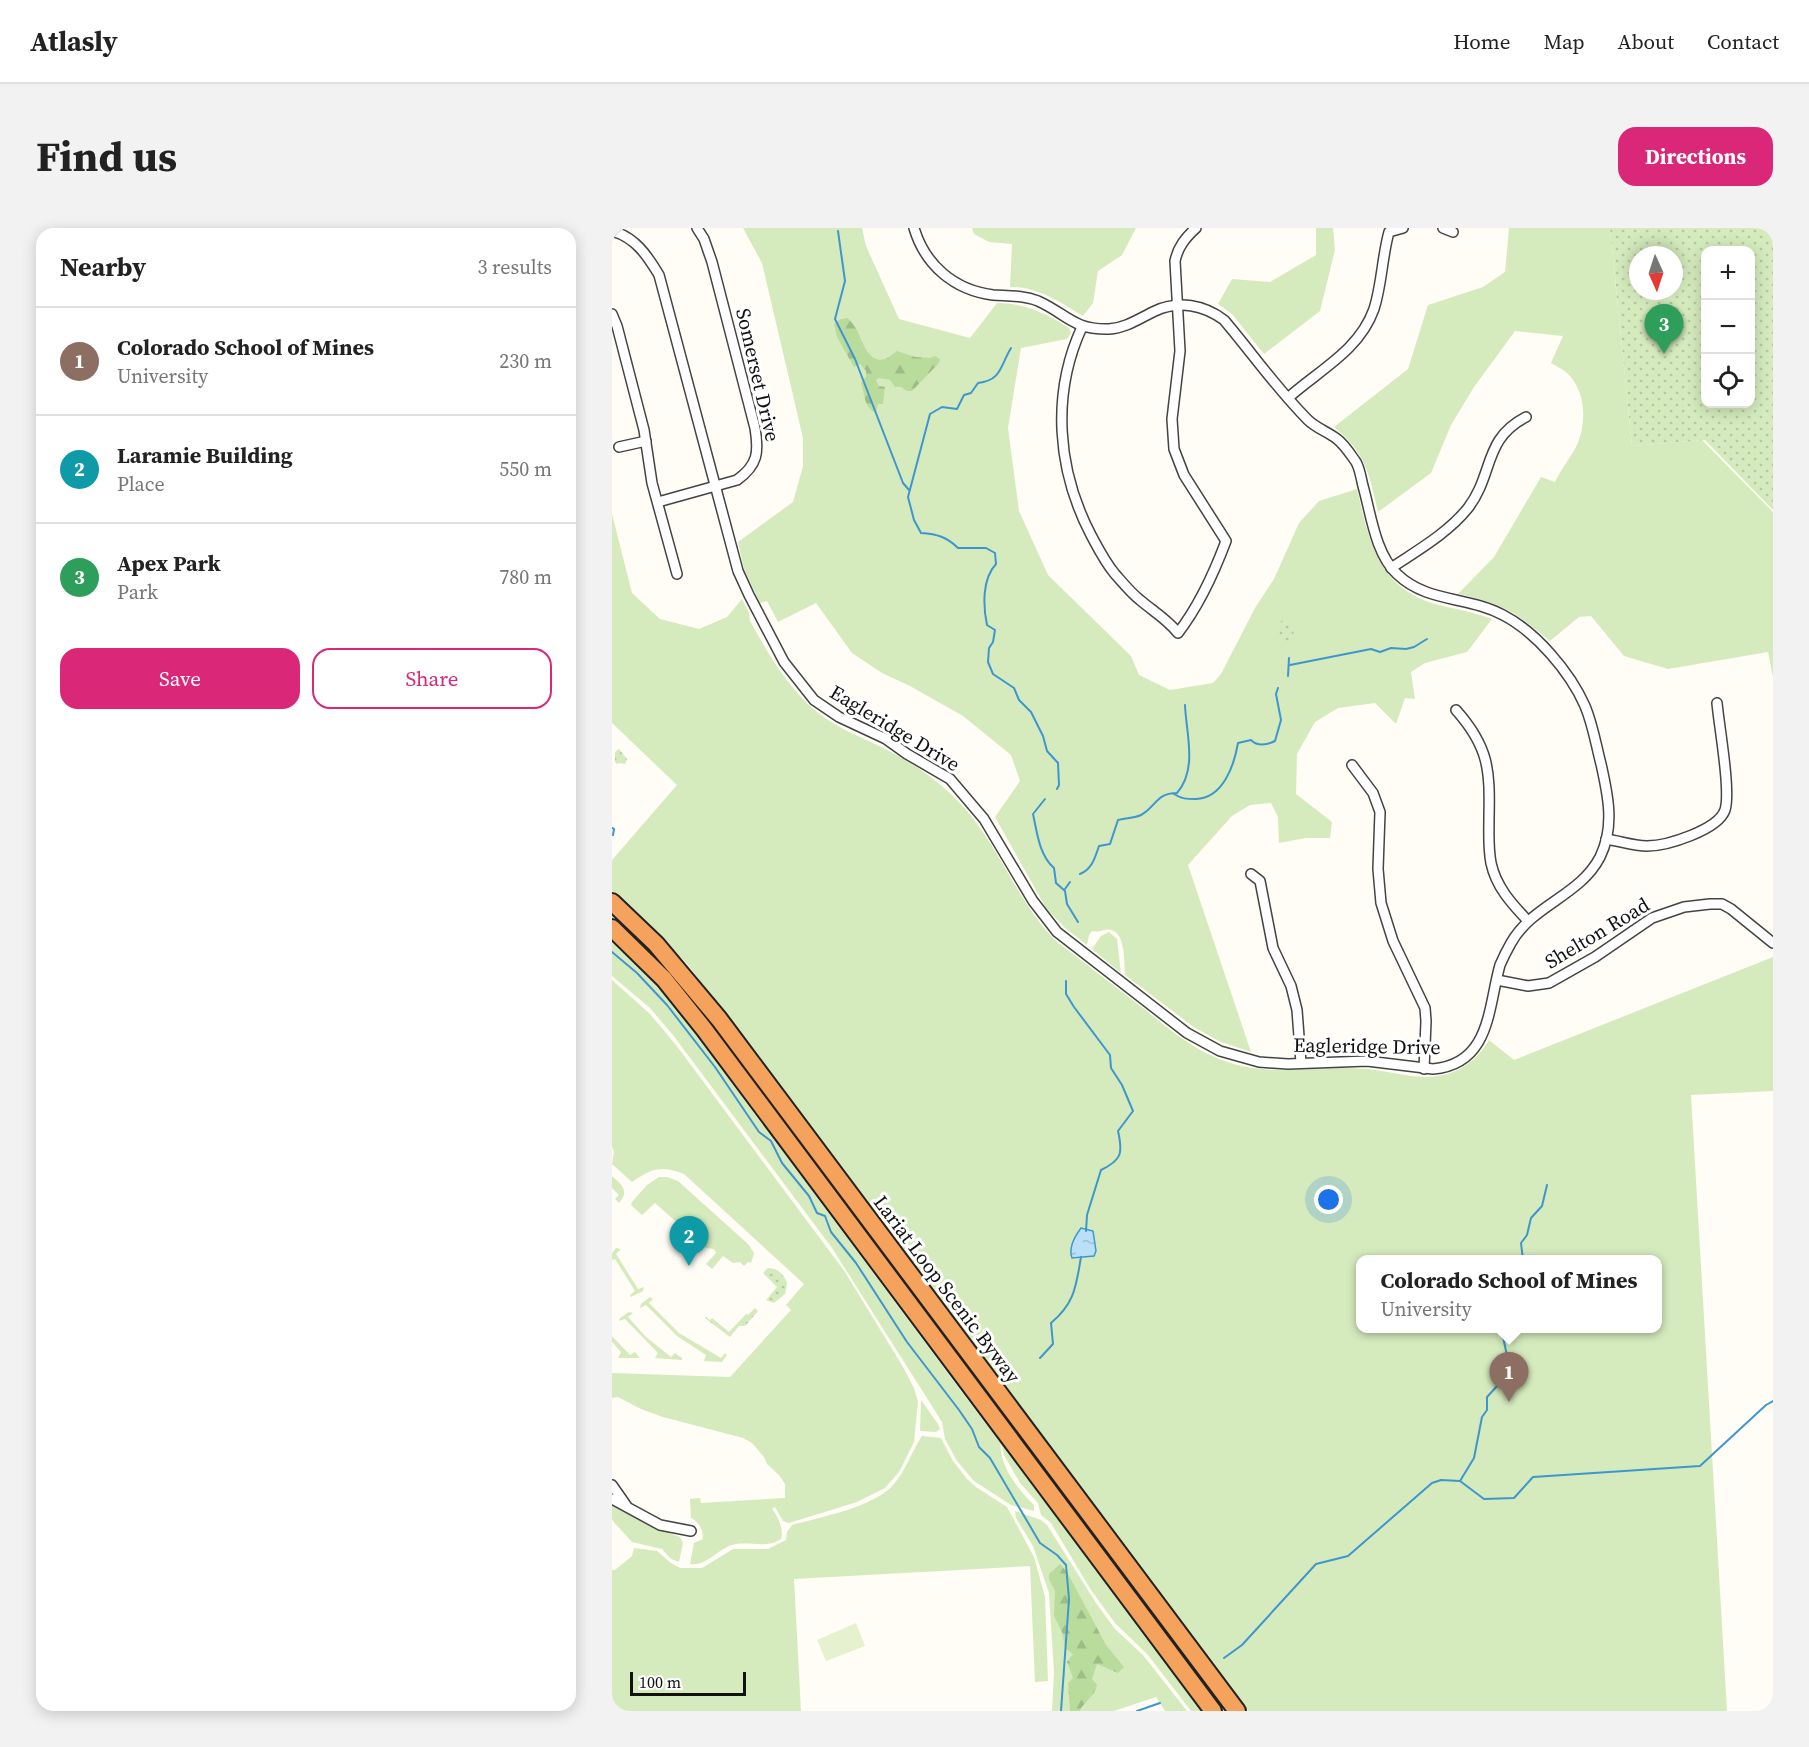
<!DOCTYPE html>
<html lang="en">
<head>
<meta charset="utf-8">
<style>
	body { margin:0; font-family:"Source Serif 4",serif; background:#f2f2f2; color:#222 }
	.controls { position:absolute; right:18px; top:18px; display:grid; overflow:hidden; border-radius:12px; box-shadow:0 3px 15px #0003 }
	.controls button { width:54px; height:54px; display:grid; place-items:center; padding:0; border:0; border-bottom:2px solid #e0e0e0; background:#fff; color:#222; font:30px sans-serif }
	.compass { position:absolute; left:1017px; top:18px; width:54px; height:54px; border-radius:50%; background:#fff; box-shadow:0 3px 15px #0003; rotate:177deg }
	.scale { position:absolute; left:18px; bottom:15px; width:116px; box-sizing:border-box; padding-left:6px; border:3px solid #111; border-top:0; font-size:16px; line-height:21px; white-space:nowrap; color:#111; -webkit-text-stroke:4px #fff; paint-order:stroke }
	.you { position:absolute; left:717px; top:972px; width:21px; height:21px; margin:-15px; border:4px solid #fff; border-radius:50%; background:#1a73e8; box-shadow:0 0 0 9px #1a73e833 }
	.badge { display:grid; place-items:center; width:39px; height:39px; border-radius:50%; background:#db2777; color:#fff; font-size:20px; font-weight:700 }
	.pin { position:absolute; translate:-50% -50px; filter:drop-shadow(0 2px 3px #0008) }
	.pin::after { content:''; position:absolute; top:32px; width:21px; height:18px; background:inherit; clip-path:polygon(0 0,100% 0,50% 100%) }
	.popup { position:absolute; left:744px; top:1027px; width:306px; height:78px; box-sizing:border-box; display:grid; place-content:center; border-radius:12px; background:#fff; filter:drop-shadow(0 2px 4px #0005); font-size:20px; white-space:nowrap; color:#767676 }
	.popup b { font-size:22px; color:#222 }
	.popup::after { content:''; position:absolute; left:50%; top:100%; margin-left:-12px; border:12px solid transparent; border-top-color:#fff }
	.list { margin:0; padding:0; list-style:none }
	h2 { display:flex; justify-content:space-between; align-items:center; height:78px; margin:0; padding:0 24px; font-size:26px }
	h2 small { font-size:20px; font-weight:400; color:#767676 }
	.list li { display:grid; grid-template-columns:39px 1fr auto; gap:18px; align-items:center; box-sizing:border-box; height:108px; padding:0 24px; border-top:2px solid #e0e0e0 }
	.list b { display:block; font-size:22px; white-space:nowrap }
	.list p { margin:0; font-size:20px; white-space:nowrap; color:#767676 }
	.list em { font-size:20px; font-style:normal; color:#767676 }
	.actions { display:flex; gap:12px; padding:18px 24px }
	.actions a { flex:1; padding:14px 0; border:2px solid #db2777; border-radius:18px; text-align:center; font-size:21px; color:#db2777 }
	.actions .main { background:#db2777; color:#fff }
	.icon { flex:none; width:33px; height:33px; fill:none; stroke:currentColor; stroke-width:2; stroke-linecap:round; stroke-linejoin:round }
	.map { position:relative; flex:none; width:1161px; height:1483px; overflow:hidden; border-radius:18px }
	header { display:flex; align-items:center; gap:36px; box-sizing:border-box; height:84px; padding:0 30px; background:#fff; border-bottom:2px solid #e0e0e0 }
	header strong { font-size:28px }
	nav { display:flex; gap:33px; margin-inline-start:auto; font-size:21px }
	.intro { display:flex; align-items:center; justify-content:space-between; box-sizing:border-box; height:144px; padding:0 36px }
	h1 { margin:0; font-size:42px }
	.button { padding:15px 27px; border-radius:18px; background:#db2777; color:#fff; font-size:21px; font-weight:700 }
	main { display:flex; gap:36px; padding:0 36px }
	aside { flex:1; background:#fff; border-radius:18px; box-shadow:0 3px 15px #0003 }
	.map>svg:first-child { display:block }
</style>
</head>
<body>
<header>
<strong>Atlasly</strong>
<nav><a>Home</a><a>Map</a><a>About</a><a>Contact</a></nav>
</header>
<div class="intro"><h1>Find us</h1><a class="button">Directions</a></div>
<main>
<aside>
<h2>Nearby<small>3 results</small></h2>
<ul class="list">
<li><span class="badge" style="background:#8d6e63">1</span><div><b>Colorado School of Mines</b><p>University</p></div><em>230 m</em></li>
<li><span class="badge" style="background:#0f9aa8">2</span><div><b>Laramie Building</b><p>Place</p></div><em>550 m</em></li>
<li><span class="badge" style="background:#2e9e5b">3</span><div><b>Apex Park</b><p>Park</p></div><em>780 m</em></li>
</ul>
<div class="actions"><a class="main">Save</a><a>Share</a></div>
</aside>
<div class="map">
<svg width="1161" height="1483" viewBox="0 0 1161 1483">
	<defs>
		<pattern id="forest-firs" width="22" height="20" patternUnits="userSpaceOnUse" patternTransform="scale(1.5)"><rect width="22" height="20" fill="#b9dc9c"/><path d="M5 1l3.5 6h-7zM16 11l3.5 6h-7z" fill="#9ebc85"/></pattern>
		<pattern id="park-dots" width="8" height="8" patternUnits="userSpaceOnUse" patternTransform="scale(1.5)"><rect width="8" height="8" fill="#d5ebbd"/><path d="M2 2h.1M6 6h.1" fill="none" stroke="#b6c8a1" stroke-width="1.8" stroke-linecap="round"/></pattern>
		<pattern id="water-ripples" width="26" height="14" patternUnits="userSpaceOnUse" patternTransform="scale(1.5)"><rect width="26" height="14" fill="#b9e0f7"/><path d="M2 4q2-2 4 0t4 0M15 11q2-2 4 0t4 0" fill="none" stroke="#9ebfd3"/></pattern>
	</defs>
	<rect width="100%" height="100%" fill="#fffdf5"/>
	<g fill="#d5ebbd" fill-rule="evenodd">
		<path d="M131 0H250L254 18 287 91 358 110 385 75C412 75 434 85 457 100L459 105 455 111 409 120 396 200 407 283 436 347 519 428 527 447 558 462 601 455 609 446 643 380 662 351 687 295 707 273 745 261C757 312 765 359 823 376 842 381 862 384 880 391L855 424 813 435 799 444 803 471 793 470 784 496 763 475 726 480 703 494 685 526 684 566 720 594 718 610H694L667 615 666 589 659 575 638 577 620 588 576 637 639 824 609 814 583 800 513 747C512 736 514 705 499 702 492 700 488 705 480 703L477 707 475 717 453 700 434 680 383 589 408 553 399 527 351 488 298 458 270 445 240 425 204 375 166 394 155 373 148 375 132 341 126 314 181 274 191 238V210L150 35Z"/>
		<path d="M360 0H524L510 27 486 43 481 75 471 88C449 75 425 58 398 59L400 16 377 14 362 6Z"/>
		<polygon points="704,0 721,0 723,22 708,83 652,126 620,86 606,76 620,51 658,54 704,27"/>
		<path d="M897 0H998L1020 218 1090 212 1161 284V449L1156 424 1056 441 1012 428 979 388 967 389 938 413C903 384 892 376 846 366L882 329 929 249 943 254C949 241 959 229 965 217 975 194 974 163 955 145 951 141 944 138 939 135L951 108 903 103 862 159 839 197 819 245 766 284C757 245 754 225 722 199L796 141 816 77 871 59 893 44Z"/>
		<path d="M0 286 20 365 48 391 87 401 115 389 130 371 137 385 138 393C158 429 181 469 216 492 231 502 246 508 261 515 291 529 321 548 344 571 386 613 403 672 444 713 473 735 502 758 531 780 552 797 573 815 598 827 652 853 699 836 755 841 780 843 806 853 831 847 851 843 867 829 877 812L902 832 1161 729V863L1079 867 1115 1483H636L123 798 76 737 23 683 0 663V632L65 557 0 495ZM748 1032H1046V1100H748Z"/>
		<polygon points="0,680 57,737 437,1239 432,1244 0,694"/>
		<polygon points="497,704 505,711 509,745 480,721 489,708"/>
		<path d="M0 713 49 762 85 808 352 1167 591 1483H579L536 1427 503 1395 479 1362 439 1295 429 1287 426 1275 408 1255 392 1227 389 1215C386 1236 407 1263 422 1277V1283L399 1277 362 1253 345 1233 333 1211 330 1194 220 1020 61 807 38 780 0 748Z"/>
		<path d="M0 752 38 786 64 817 233 1044 291 1139 302 1160 306 1174 302 1214 287 1244 273 1260 245 1274 177 1295 171 1293 163 1279 160 1281C166 1288 172 1302 169 1311 153 1322 134 1311 117 1318 103 1324 94 1338 78 1336L82 1315 91 1311C91 1302 88 1295 79 1290L78 1271 88 1270 89 1275 173 1270V1256L167 1247 155 1236 152 1229 140 1215 131 1210 51 1189 29 1181 6 1169 0 1170V1145L118 1149 179 1082 174 1077 192 1056 72 946C49 937 40 940 20 954L0 936 2 924 0 918Z"/>
		<path d="M0 948C10 957 18 963 7 975L3 971 7 967 0 960Z"/>
		<polygon points="47,949 55,949 66,953 136,1016 142,1025 139,1035 136,1034 132,1038 128,1034 121,1035 111,1028 100,1041 94,1036 104,1025 102,1021 94,1020 43,975 30,987 19,977 20,974 35,957"/>
		<polygon points="4,1020 9,1021 4,1026 26,1061 32,1059 31,1063 19,1069 18,1067 23,1063 3,1031 0,1032 0,1025"/>
		<polygon points="38,1069 41,1071 37,1075 67,1105 109,1130 113,1125 115,1127 110,1134 92,1133 94,1127 65,1108 34,1077 28,1080 29,1076"/>
		<polygon points="17,1084 21,1085 16,1089 34,1109 59,1129 63,1125 70,1130 70,1132 43,1130 46,1125 13,1091 7,1093 8,1090"/>
		<polygon points="0,1108 18,1127 23,1124 28,1130 6,1130 9,1124 0,1114"/>
		<polygon points="309,1172 326,1196 328,1201 324,1204 308,1203"/>
		<path d="M310 1208 329 1210 341 1233 355 1251 364 1259 395 1279 422 1329 433 1369 436 1453 423 1454 418 1338 182 1351 189 1483H0V1342H3L20 1328 22 1320 45 1323 59 1335 68 1340H90L121 1321H156L174 1312 175 1304 180 1297C209 1289 263 1279 282 1256 294 1242 300 1223 310 1208Z"/>
		<polygon points="447,1252 620,1483 607,1483 439,1258"/>
		<polygon points="0,1275 36,1297 68,1309 71,1315 67,1334 59,1331 50,1321 20,1314 0,1292"/>
		<polygon points="403,1283 429,1292 435,1297 484,1375 503,1401 531,1427 575,1483 553,1483 544,1469 502,1483 440,1483 442,1444 437,1365 421,1318 404,1290"/>
	</g>
	<g fill="url(#forest-firs)">
		<path d="M236 90C239 94 243 98 245 102 250 112 256 136 273 131 277 130 281 125 285 123L303 129 318 130 323 128 328 131 327 135 300 163H295L289 159H283L278 152 267 150 264 152 267 158 273 159 271 176H266L264 185C251 179 253 165 249 155L254 149V143L248 136 242 139 225 109 223 100 222 96 229 91Z"/>
		<polygon points="448,1336 455,1344 494,1417 512,1439 506,1445 485,1436 480,1451 485,1457 482,1465 469,1480 468,1483 458,1483 456,1455 461,1450 455,1434 461,1426 453,1420 450,1404 442,1388 443,1363 437,1351 437,1346"/>
	</g>
	<g fill="url(#park-dots)" fill-rule="evenodd">
		<path d="M998 0H1161V282L1093 212 1020 218ZM1094 22H1138V176H1094ZM1026 27H1062V63H1026Z"/>
		<path d="M675 391 681 396 682 404 678 412 670 415C662 409 664 399 670 392Z"/>
		<polygon points="7,521 15,531 13,536 6,535 6,537 3,534 3,524"/>
		<path d="M156 1040C165 1040 172 1046 175 1055L173 1066 162 1075 154 1072 165 1059 151 1045Z"/>
		<polygon points="143,1080 146,1083 133,1098 127,1098 118,1109 93,1090 94,1089 98,1092 100,1090 117,1104 134,1086 136,1087"/>
	</g>
	<polygon fill="#e6f2cf" points="244,1395 253,1418 214,1433 205,1412"/>
	<path fill="url(#water-ripples)" stroke="#3f96cf" stroke-width="1.5" d="M469 1000 481 1003 484 1023 482 1028 460 1030C456 1019 463 1008 469 1000Z"/>
	<g fill="none" stroke-linecap="round" stroke-linejoin="round">
		<g stroke="#3f96cf" stroke-width="2">
			<polyline points="226,3 233,53 223,91 243,131 291,255 297,262"/>
			<path d="M399 120C388 138 390 152 366 155L359 165 352 167 345 181 330 179 318 186 296 269 302 292 309 305C325 306 335 309 346 320H374L383 325 384 336C370 351 371 378 375 397L383 402 381 414 377 420 376 434 381 446 402 460 407 472 419 484 431 508 435 523 446 535 447 557 445 561"/>
			<polyline points="678,437 759,421 768,424 779,420 794,421 802,419 815,411"/>
			<polyline points="676,448 677,430"/>
			<path d="M562 566C570 571 574 571 584 571 611 570 622 538 626 515L639 512C646 519 655 517 663 513L669 492 664 466 666 460"/>
			<path d="M433 571 421 586C425 604 427 627 442 640L444 655 453 663 455 676 466 694"/>
			<polyline points="0,600 2,601 1,607"/>
			<path d="M468 646C480 641 483 630 487 618L498 616 506 592C513 590 523 590 529 587 544 579 544 565 565 565 586 541 574 505 573 477"/>
			<polyline points="453,661 458,654"/>
			<polyline points="0,724 25,745 55,777 103,839 147,904 159,913 170,935 197,968 205,985 213,988 219,1004 244,1035 295,1114 347,1182 360,1201 367,1219 378,1230 428,1315 445,1327 454,1337 457,1371 449,1483"/>
			<path d="M454 753V766L462 779 498 827 499 840 510 857 521 883 506 903C511 925 510 932 489 942L475 987 474 1003"/>
			<polyline points="911,1032 909,1015 915,1007 919,990 930,978 935,957"/>
			<path d="M428 1130 441 1116 439 1095C463 1075 464 1058 469 1029"/>
			<polyline points="848,1253 872,1271 902,1270 921,1249 1088,1238 1154,1177 1161,1173"/>
			<polyline points="612,1430 630,1417 704,1336 736,1328 820,1255 829,1252 848,1253 862,1230 870,1189 875,1182 875,1169 886,1157 887,1142 896,1132 889,1100"/>
			<polyline points="525,1483 548,1475"/>
		</g>
		<defs>
			<g id="street">
				<polyline points="831,0 841,4"/>
				<path d="M0 3C23 9 35 27 47 47L126 343 137 367 172 434 202 472 227 489 274 511 295 526 338 551 372 591 421 673 445 704 575 805 608 823 647 834 676 836 755 833 821 841C879 836 876 779 888 737 891 730 895 722 899 715 920 677 968 668 988 629 1003 599 996 567 989 536 984 517 981 497 973 478 958 444 924 404 891 387 856 368 815 375 785 346 763 325 759 286 751 258 749 250 748 241 744 234 739 227 732 216 725 211 716 204 704 200 696 192 665 161 640 125 612 92 592 77 567 72 543 83 528 90 514 100 497 101 461 102 455 86 426 73 411 67 396 68 381 67 342 62 313 37 302 0"/>
				<polyline points="0,86 5,98 32,202 40,255 65,346"/>
				<path d="M470 99C439 166 445 242 479 307 486 320 493 334 503 346 511 355 519 365 528 372 541 383 556 392 566 405 587 378 602 345 614 313L572 247 562 221 560 191 568 123 563 33C566 19 573 10 584 0"/>
				<path d="M676 170C707 142 747 123 762 81 770 56 770 29 777 4L791 0"/>
				<polyline points="7,219 34,213"/>
				<path d="M46 274 125 252C146 237 147 224 143 200L100 34 92 11 85 0"/>
				<path d="M779 340C806 322 836 305 856 280 882 246 871 211 914 189"/>
				<path d="M844 482C877 519 878 542 877 589 877 605 876 620 879 635 884 659 900 676 916 693"/>
				<polyline points="740,537 761,565 768,584 766,641 769,675 781,713 813,780 814,793 812,841"/>
				<path d="M994 611C1008 613 1021 618 1035 618 1055 618 1106 602 1113 582 1119 563 1107 498 1105 475"/>
				<polyline points="639,646 648,653 661,720 679,758 685,782 689,835"/>
				<polyline points="885,752 916,758 937,755 983,729 1040,690 1072,679 1098,676 1110,676 1119,681 1161,715"/>
				<polyline points="0,1257 14,1277"/>
				<polyline points="0,1271 48,1297 79,1303"/>
			</g>
			<g id="highway">
				<polyline points="0,674 44,716 107,791 625,1483"/>
				<polyline points="0,700 52,751 92,801 601,1483"/>
			</g>
		</defs>
		<use href="#street" stroke="#444" stroke-width="12"/>
		<use href="#highway" stroke="#222" stroke-width="20"/>
		<use href="#street" stroke="#fff" stroke-width="9"/>
		<use href="#highway" stroke="#f5a25d" stroke-width="16"/>
	</g>
	<g text-anchor="middle" stroke-width="6" stroke-linejoin="round" paint-order="stroke">
		<g font-size="20" fill="#111" stroke="#fff">
			<text transform="translate(146 147) rotate(77)" y="7">Somerset Drive</text>
			<text transform="translate(283 500) rotate(31)" y="7">Eagleridge Drive</text>
			<text transform="translate(985 705) rotate(-31)" y="7">Shelton Road</text>
			<text transform="translate(755 818) rotate(1)" y="7">Eagleridge Drive</text>
			<text transform="translate(335 1061) rotate(53)" y="7">Lariat Loop Scenic Byway</text>
		</g>
	</g>
</svg>
<div class="controls">
<button>+</button>
<button>−</button>
<button><svg class="icon" aria-label="locate" viewBox="0 0 24 24"><circle cx="12" cy="12" r="6"/><path d="M12 2v4M12 18v4M2 12h4M18 12h4"/></svg></button>
</div>
<svg class="compass" viewBox="-18 -18 36 36"><path d="M0-13l5 13h-10z" fill="#e53935"/><path d="M0 13l5-13h-10z" fill="#767676"/></svg>
<div class="scale">100 m</div>
<div class="you"></div>
<div class="pin badge" style="left:897px;top:1174px;background:#8d6e63">1</div>
<div class="popup"><b>Colorado School of Mines</b>University</div>
<div class="pin badge" style="left:77px;top:1038px;background:#0f9aa8">2</div>
<div class="pin badge" style="left:1052px;top:126px;background:#2e9e5b">3</div>
</div>
</main>
</body>
</html>
